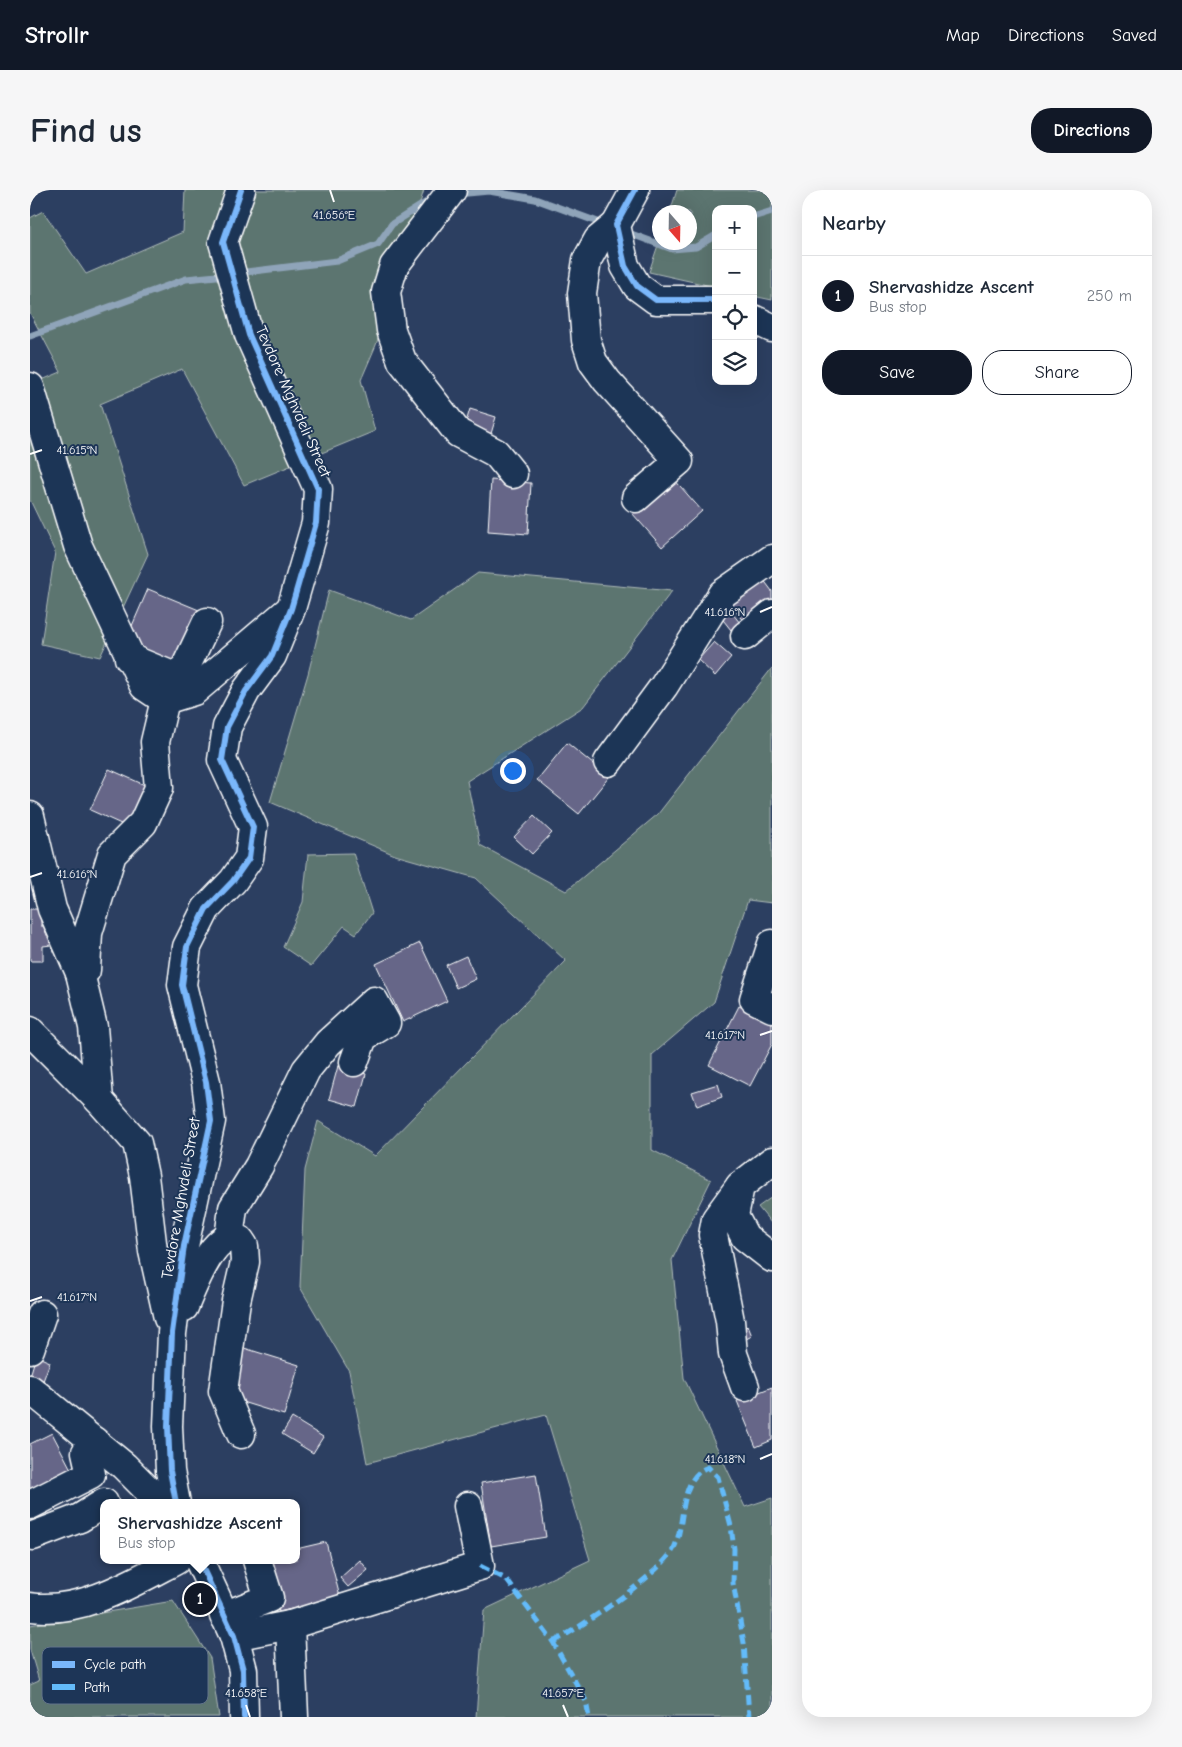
<!DOCTYPE html>
<html lang="en">
<head>
<meta charset="utf-8">
<style>
	body { margin:0; font-family:"Comic Neue",sans-serif; background:#f6f6f7; color:#1f2937 }
	.controls { position:absolute; right:15px; top:15px; display:grid; overflow:hidden; border-radius:10px; box-shadow:0 5px 20px #0002 }
	.controls button { width:45px; height:45px; display:grid; place-items:center; padding:0; border:0; border-bottom:1px solid #e0e1e3; background:#fff; color:#1f2937; font:25px sans-serif }
	.compass { position:absolute; left:622px; top:15px; width:45px; height:45px; border-radius:50%; background:#fff; box-shadow:0 5px 20px #0002; rotate:160deg }
	.you { position:absolute; left:482px; top:580px; width:18px; height:18px; margin:-12px; border:4px solid #fff; border-radius:50%; background:#1a73e8; box-shadow:0 0 0 8px #1a73e833 }
	.badge { display:grid; place-items:center; width:32px; height:32px; border-radius:50%; background:#111827; color:#fff; font-size:16px; font-weight:700 }
	.pin { position:absolute; translate:-50% -50%; border:2px solid #fff; box-shadow:0 1px 5px #0006 }
	.popup { position:absolute; left:70px; top:1309px; width:200px; height:65px; box-sizing:border-box; display:grid; place-content:center; border-radius:10px; background:#fff; filter:drop-shadow(0 1px 4px #0005); font-size:16px; white-space:nowrap; color:#747a83 }
	.popup b { font-size:19px; color:#1f2937 }
	.popup::after { content:''; position:absolute; left:50%; top:100%; margin-left:-10px; border:10px solid transparent; border-top-color:#fff }
	.list { margin:0; padding:0; list-style:none }
	h2 { display:flex; justify-content:space-between; align-items:center; height:65px; margin:0; padding:0 20px; font-size:21px }
	h2 small { font-size:16px; font-weight:400; color:#747a83 }
	.list li { display:grid; grid-template-columns:32px 1fr auto; gap:15px; align-items:center; box-sizing:border-box; height:80px; padding:0 20px; border-top:1px solid #e0e1e3 }
	.list b { display:block; font-size:19px; white-space:nowrap }
	.list p { margin:0; font-size:16px; white-space:nowrap; color:#747a83 }
	.list em { font-size:16px; font-style:normal; color:#747a83 }
	.actions { display:flex; gap:10px; padding:15px 20px }
	.actions a { flex:1; padding:11px 0; border:1px solid #111827; border-radius:20px; text-align:center; font-size:18px; color:#111827 }
	.actions .main { background:#111827; color:#fff }
	.icon { flex:none; width:28px; height:28px; fill:none; stroke:currentColor; stroke-width:2; stroke-linecap:round; stroke-linejoin:round }
	.map { position:relative; flex:none; width:742px; height:1527px; overflow:hidden; border-radius:20px }
	header { display:flex; align-items:center; gap:30px; box-sizing:border-box; height:70px; padding:0 25px; background:#111827; color:#fff }
	header strong { font-size:24px }
	nav { display:flex; gap:28px; margin-inline-start:auto; font-size:18px }
	.intro { display:flex; align-items:center; justify-content:space-between; box-sizing:border-box; height:120px; padding:0 30px }
	h1 { margin:0; font-size:35px }
	.button { padding:12px 22px; border-radius:20px; background:#111827; color:#fff; font-size:18px; font-weight:700 }
	main { display:flex; gap:30px; padding:0 30px }
	aside { flex:1; background:#fff; border-radius:20px; box-shadow:0 5px 20px #0002 }
	.map>svg:first-child { display:block }
</style>
</head>
<body>
<header>
<strong>Strollr</strong>
<nav><a>Map</a><a>Directions</a><a>Saved</a></nav>
</header>
<div class="intro"><h1>Find us</h1><a class="button">Directions</a></div>
<main>
<div class="map">
<svg width="742" height="1527" viewBox="0 0 742 1527">
	<rect width="100%" height="100%" fill="#2c3f61"/>
	<filter id="ink" filterUnits="userSpaceOnUse"><feTurbulence type="fractalNoise" baseFrequency=".02" numOctaves="2"/><feDisplacementMap in="SourceGraphic" scale="10" xChannelSelector="R" yChannelSelector="G"/><feConvolveMatrix kernelMatrix="1 2 1 2 8 2 1 2 1" color-interpolation-filters="sRGB"/></filter>
	<g filter="url(#ink)">
		<g fill="#5c7470" stroke="#aebab8">
			<polygon points="155,0 394,0 346,155 331,190 345,241 214,295 152,179 70,214 118,364 70,467 11,454 25,362 0,310 0,195 31,182 0,123 0,28 13,21 56,84 153,42"/>
			<polygon points="647,0 742,0 742,110 723,106 723,19 686,19 686,97 619,82 629,52 660,52 660,22 640,22"/>
			<polygon points="448,383 642,401 553,517 437,591 450,655 536,701 628,624 742,478 742,713 718,710 684,812 622,865 622,960 681,990 642,1070 654,1188 715,1317 742,1308 742,1518 739,1527 446,1527 454,1420 560,1370 516,1225 337,1273 319,1181 270,1097 275,980 288,931 345,966 536,771 446,688 365,665 240,612 278,484 299,400 381,430"/>
			<polygon points="323,663 342,723 326,744 314,736 281,776 253,757 273,712 278,664"/>
			<polygon points="742,1007 742,1034 728,1017"/>
			<polygon points="143,1411 180,1468 189,1527 0,1527 0,1495 9,1491 0,1460 0,1435"/>
		</g>
		<g fill="none" stroke-linecap="round" stroke-linejoin="round">
			<g stroke="#8fa4b9" stroke-width="7">
				<polyline points="427,4 459,1 505,9 576,35"/>
				<polyline points="723,27 742,21"/>
				<polyline points="593,41 642,59 666,57 686,45"/>
				<polyline points="208,83 307,71 348,54 362,34 400,10"/>
				<polyline points="0,146 156,89 197,85"/>
			</g>
		</g>
		<g fill="#668" stroke="#fff">
			<polygon points="440,219 466,227 460,247 434,239"/>
			<polygon points="643,288 672,321 632,357 602,323"/>
			<polygon points="461,290 501,293 498,344 458,341"/>
			<polygon points="730,385 742,401 742,416 717,436 697,410"/>
			<polygon points="118,399 169,420 146,473 95,452"/>
			<polygon points="699,419 710,433 701,440 690,426"/>
			<polygon points="684,452 701,467 685,486 668,470"/>
			<polygon points="537,553 579,587 549,624 507,590"/>
			<polygon points="79,579 119,597 100,638 60,620"/>
			<polygon points="504,626 522,643 502,664 484,647"/>
			<polygon points="0,719 11,719 11,736 20,736 21,755 13,756 13,771 0,771"/>
			<polygon points="390,753 417,811 373,832 346,774"/>
			<polygon points="436,766 446,789 426,798 416,775"/>
			<polygon points="709,816 742,833 742,854 720,896 679,875"/>
			<polygon points="308,876 336,884 327,917 299,909"/>
			<polygon points="688,894 692,907 667,916 662,902"/>
			<polygon points="718,1136 722,1146 714,1150 709,1139"/>
			<polygon points="214,1158 269,1175 254,1225 199,1208"/>
			<polygon points="6,1166 20,1172 13,1191 0,1186"/>
			<polygon points="742,1197 742,1250 726,1257 707,1211"/>
			<polygon points="262,1228 293,1247 283,1263 252,1244"/>
			<polygon points="22,1243 43,1283 0,1306 0,1254"/>
			<polygon points="506,1284 516,1347 461,1356 451,1293"/>
			<polygon points="296,1352 310,1407 249,1422 236,1370 266,1370 266,1359"/>
			<polygon points="330,1370 338,1380 318,1397 310,1388"/>
		</g>
		<g fill="none" stroke-linecap="round" stroke-linejoin="round">
			<defs>
				<g id="minor">
					<polyline points="422,0 364,76 356,102 361,140 372,171 428,243 466,263 483,284"/>
					<polyline points="605,0 586,35 595,76 607,96 626,110 686,110"/>
					<polyline points="586,35 568,50 557,70 552,103 556,150 563,172 577,191 649,271 606,308"/>
					<polyline points="723,129 742,138"/>
					<polyline points="0,197 48,356 114,496 135,510 164,501 258,421"/>
					<polyline points="715,446 742,424"/>
					<polyline points="99,468 150,489 177,432"/>
					<polyline points="578,572 634,496 692,404 742,369"/>
					<polyline points="0,626 22,719 50,783 56,780 58,743 82,664 113,633 129,598 125,552 135,510"/>
					<polyline points="742,754 724,809 742,818"/>
					<polyline points="50,783 63,837 69,910"/>
					<polyline points="0,841 69,910 107,953 114,986 123,1061 138,1128"/>
					<polyline points="742,971 710,996 704,1026 715,1047 742,1068"/>
					<polyline points="710,996 686,1029 683,1045 700,1131 703,1164 715,1197"/>
					<polyline points="199,1048 203,1018 229,976 276,880 298,853 344,811 356,833 333,847 324,872"/>
					<path d="M154 1117C161 1100 180 1052 199 1048 202 1047 207 1049 210 1050L214 1056 215 1072 206 1111 193 1201 211 1244"/>
					<polyline points="0,1159 12,1124"/>
					<polyline points="0,1199 94,1276 128,1310 136,1313"/>
					<polyline points="146,1313 140,1281 138,1236 142,1143 154,1056 181,931 176,892 152,795 157,757 176,719 203,691 219,668 223,637 192,570 197,537 216,501 242,466 261,419 286,333 288,299 219,145 193,52 211,0"/>
					<polyline points="0,1315 61,1284 56,1262 64,1251"/>
					<polyline points="3,1346 50,1328 74,1313"/>
					<polyline points="169,1370 204,1446 213,1480 214,1527"/>
					<path d="M0 1417C52 1424 102 1393 146 1370"/>
					<polyline points="194,1426 239,1408 227,1370"/>
					<polyline points="260,1435 264,1527"/>
					<polyline points="204,1446 260,1435 450,1376 438,1316"/>
				</g>
			</defs>
			<use href="#minor" stroke="#fff" stroke-width="31"/>
			<use href="#minor" stroke="#1d3557" stroke-width="28"/>
			<g stroke="#63bbfa" stroke-width="5" stroke-dasharray="10 5" stroke-linecap="butt">
				<polyline points="450,1376 476,1389 523,1452 556,1511 559,1527"/>
				<path d="M523 1452C550 1438 632 1383 644 1358 656 1334 648 1288 678 1277L688 1287 701 1336 704 1359 703 1393 714 1453 719 1527"/>
			</g>
			<defs>
				<g id="cycleway">
					<polyline points="605,0 586,35 595,76 607,96 626,110 686,110"/>
					<polyline points="146,1313 140,1281 138,1236 142,1143 154,1056 181,931 176,892 152,795 157,757 176,719 203,691 219,668 223,637 192,570 197,537 216,501 242,466 261,419 286,333 288,299 219,145 193,52 211,0"/>
					<polyline points="169,1370 204,1446 213,1480 214,1527"/>
				</g>
			</defs>
			<use href="#cycleway" stroke="#1d3557" stroke-width="9"/>
			<use href="#cycleway" stroke="#7ab7fb" stroke-width="6"/>
		</g>
	</g>
	<path fill="none" stroke="#fff" stroke-width="2" d="M300 0 304 12M0 264 12 260M730 422 742 417M0 687 12 683M730 845 742 841M0 1111 12 1107M730 1269 742 1264M216 1515 220 1527M533 1515 538 1527"/>
	<g text-anchor="middle" stroke-width="4" stroke-linejoin="round" paint-order="stroke">
		<g font-size="16" fill="#fff" stroke="#1d3557">
			<text transform="translate(264 211) rotate(66)" y="6">Tevdore Mghvdeli Street</text>
			<text transform="translate(150 1008) rotate(-80)" y="6">Tevdore Mghvdeli Street</text>
		</g>
	</g>
	<rect x="12" y="1457" width="166" height="57" rx="8" fill="#1d3557" stroke="#617289" stroke-width="1"/>
	<rect x="22" y="1471" width="23" height="7" fill="#7ab7fb"/>
	<rect x="22" y="1494" width="23" height="6" fill="#63bbfa"/>
	<g font-size="14" fill="#fff">
		<text x="54" y="1479">Cycle path</text>
		<text x="54" y="1502">Path</text>
	</g>
	<g font-size="12" text-anchor="middle" fill="#fff" stroke="#1d3557" stroke-width="4" stroke-linejoin="round" paint-order="stroke">
		<text x="304" y="29">41.656°E</text>
		<text x="47" y="264">41.615°N</text>
		<text x="695" y="426">41.616°N</text>
		<text x="47" y="688">41.616°N</text>
		<text x="695" y="849">41.617°N</text>
		<text x="47" y="1111">41.617°N</text>
		<text x="695" y="1273">41.618°N</text>
		<text x="216" y="1507">41.658°E</text>
		<text x="533" y="1507">41.657°E</text>
	</g>
</svg>
<div class="controls">
<button>+</button>
<button>−</button>
<button><svg class="icon" aria-label="locate" viewBox="0 0 24 24"><circle cx="12" cy="12" r="6"/><path d="M12 2v4M12 18v4M2 12h4M18 12h4"/></svg></button>
<button><svg class="icon" aria-label="layers" viewBox="0 0 24 24"><path d="M12 4l9 5-9 5-9-5zM3 14l9 5 9-5"/></svg></button>
</div>
<svg class="compass" viewBox="-18 -18 36 36"><path d="M0-13l5 13h-10z" fill="#e53935"/><path d="M0 13l5-13h-10z" fill="#747a83"/></svg>
<div class="you"></div>
<div class="pin badge" style="left:170px;top:1409px">1</div>
<div class="popup"><b>Shervashidze Ascent</b>Bus stop</div>
</div>
<aside>
<h2>Nearby<small></small></h2>
<ul class="list">
<li><span class="badge">1</span><div><b>Shervashidze Ascent</b><p>Bus stop</p></div><em>250 m</em></li>
</ul>
<div class="actions"><a class="main">Save</a><a>Share</a></div>
</aside>
</main>
</body>
</html>
